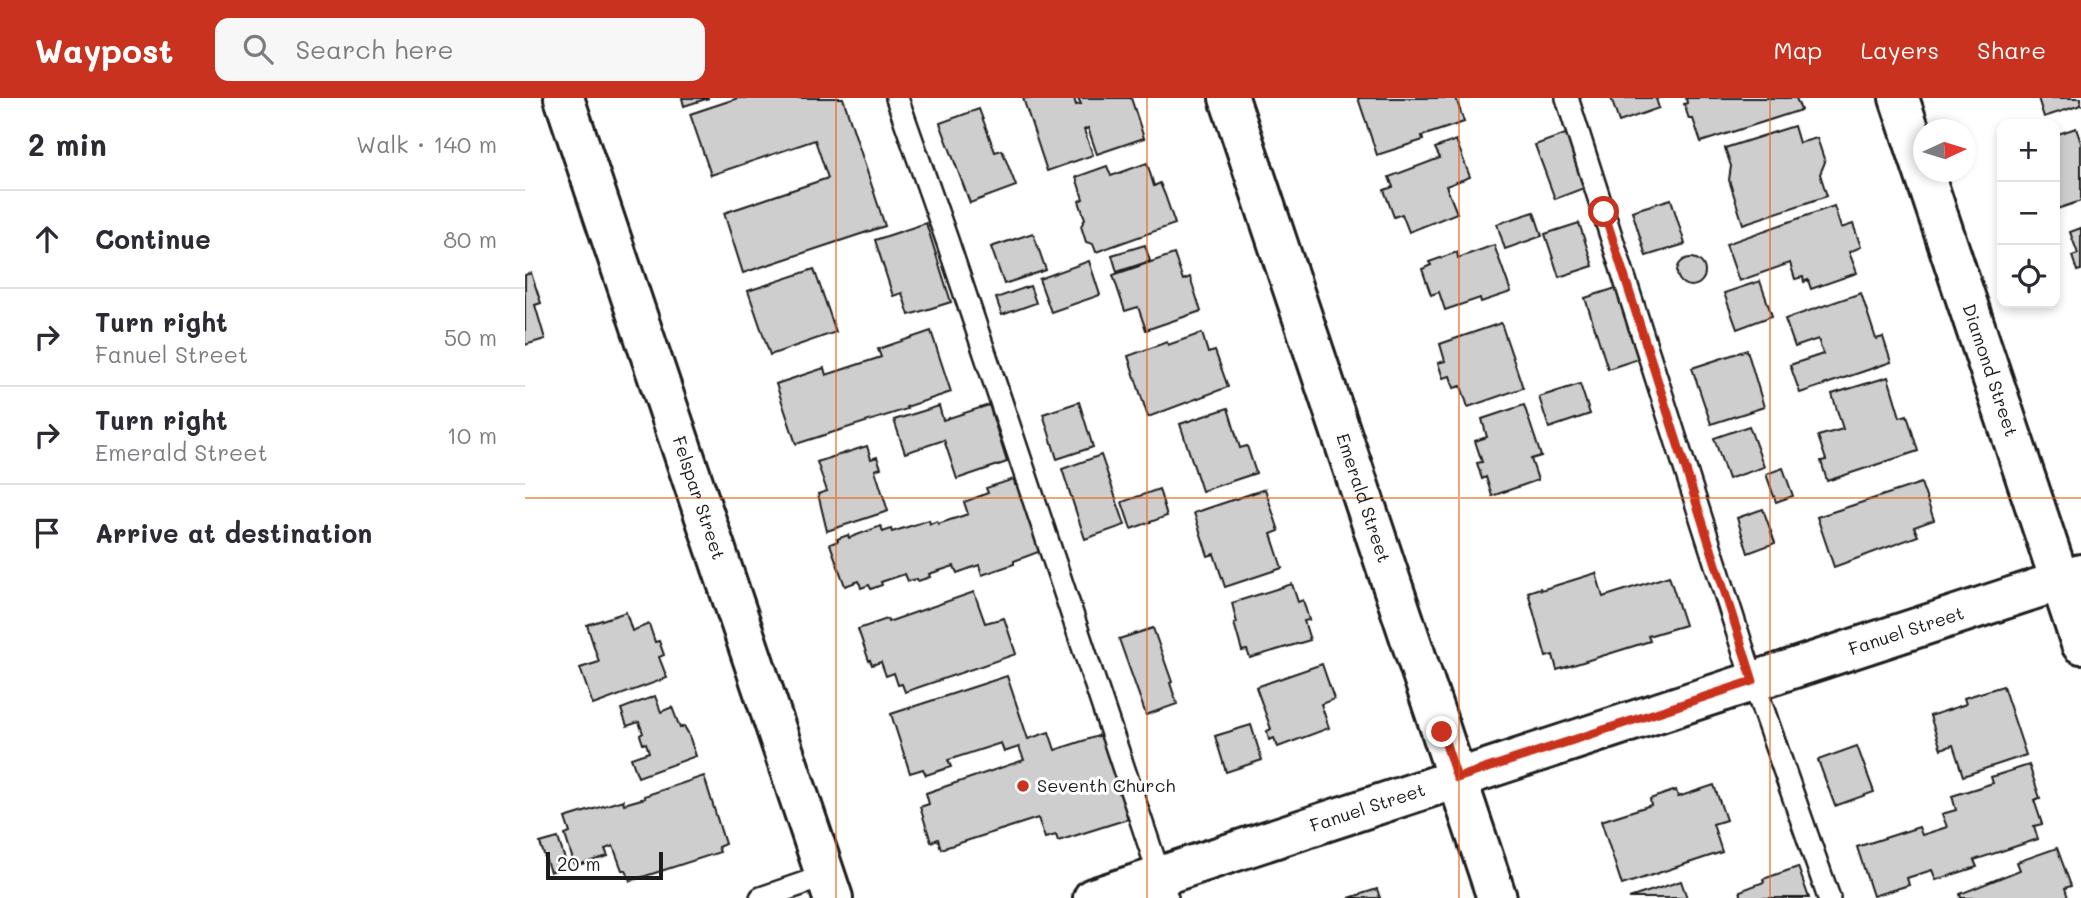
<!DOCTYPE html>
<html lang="en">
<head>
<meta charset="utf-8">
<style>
	body { margin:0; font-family:Mali,sans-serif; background:#f7f7f7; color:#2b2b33 }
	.controls { position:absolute; right:21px; top:21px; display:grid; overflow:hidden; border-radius:14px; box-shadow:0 4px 10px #0003 }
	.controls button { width:63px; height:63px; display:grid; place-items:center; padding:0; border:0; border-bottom:2px solid #e1e1e2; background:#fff; color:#2b2b33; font:35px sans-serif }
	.compass { position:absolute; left:1388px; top:21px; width:63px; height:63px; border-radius:50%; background:#fff; box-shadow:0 4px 10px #0003; rotate:86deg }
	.scale { position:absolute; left:21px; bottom:18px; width:117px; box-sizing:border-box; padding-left:7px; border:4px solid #1c1c1c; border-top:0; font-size:19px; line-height:24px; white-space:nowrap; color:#1c1c1c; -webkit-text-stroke:5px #fff; paint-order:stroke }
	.stop { position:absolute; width:21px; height:21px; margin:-16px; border:5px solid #c8321e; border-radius:50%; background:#fff }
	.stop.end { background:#c8321e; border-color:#fff; box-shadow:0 2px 7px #0008 }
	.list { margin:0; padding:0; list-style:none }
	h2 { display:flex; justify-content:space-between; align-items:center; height:91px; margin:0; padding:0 28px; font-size:30px }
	h2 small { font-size:23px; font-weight:400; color:#7c7c81 }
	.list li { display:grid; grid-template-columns:46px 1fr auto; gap:21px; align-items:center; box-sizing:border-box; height:98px; padding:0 28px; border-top:2px solid #e1e1e2 }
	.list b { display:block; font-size:26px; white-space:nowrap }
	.list p { margin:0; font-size:23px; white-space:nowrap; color:#7c7c81 }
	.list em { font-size:23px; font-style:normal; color:#7c7c81 }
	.icon { flex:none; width:38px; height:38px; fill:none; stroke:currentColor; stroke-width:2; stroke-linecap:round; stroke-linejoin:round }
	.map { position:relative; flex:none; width:1556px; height:800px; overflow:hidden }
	header { display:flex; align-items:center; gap:42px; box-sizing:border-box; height:98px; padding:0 35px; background:#c8321e; color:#fff }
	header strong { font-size:33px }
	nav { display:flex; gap:38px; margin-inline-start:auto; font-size:24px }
	.search { width:490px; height:63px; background:#f7f7f7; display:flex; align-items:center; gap:18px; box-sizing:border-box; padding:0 24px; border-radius:14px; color:#7c7c81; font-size:26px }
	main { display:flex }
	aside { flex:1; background:#fff }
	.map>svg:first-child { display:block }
</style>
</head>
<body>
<header>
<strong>Waypost</strong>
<div class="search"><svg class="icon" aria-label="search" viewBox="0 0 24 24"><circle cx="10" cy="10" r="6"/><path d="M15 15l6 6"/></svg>Search here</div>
<nav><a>Map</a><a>Layers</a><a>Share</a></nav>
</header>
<main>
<aside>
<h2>2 min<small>Walk · 140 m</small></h2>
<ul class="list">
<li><svg class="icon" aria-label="ahead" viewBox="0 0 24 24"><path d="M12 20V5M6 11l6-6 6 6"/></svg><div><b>Continue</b></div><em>80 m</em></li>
<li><svg class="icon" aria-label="right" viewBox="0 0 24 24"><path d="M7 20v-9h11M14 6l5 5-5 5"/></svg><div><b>Turn right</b><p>Fanuel Street</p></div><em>50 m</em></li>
<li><svg class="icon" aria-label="right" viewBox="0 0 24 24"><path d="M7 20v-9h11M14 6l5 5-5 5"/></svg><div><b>Turn right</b><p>Emerald Street</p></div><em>10 m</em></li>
<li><svg class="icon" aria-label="arrive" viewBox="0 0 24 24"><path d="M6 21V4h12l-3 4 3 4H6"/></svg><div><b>Arrive at destination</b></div></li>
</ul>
</aside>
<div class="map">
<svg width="1556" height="800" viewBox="0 0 1556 800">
	<rect width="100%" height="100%" fill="#fff"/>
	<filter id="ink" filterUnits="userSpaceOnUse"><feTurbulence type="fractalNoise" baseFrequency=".0143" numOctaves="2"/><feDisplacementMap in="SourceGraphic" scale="14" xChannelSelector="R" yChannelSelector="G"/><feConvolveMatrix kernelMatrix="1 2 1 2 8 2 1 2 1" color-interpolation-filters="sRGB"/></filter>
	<g filter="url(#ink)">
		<g fill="#cecece" stroke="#1c1c1c" stroke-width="2">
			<polygon points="157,0 184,0 159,8"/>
			<polygon points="213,0 318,0 360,128 218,175 199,115 303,80 290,42 186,77 165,16"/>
			<polygon points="498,0 549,0 551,7 556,6 553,0 606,0 619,40 572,56 563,30 559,32 568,57 522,73"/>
			<polygon points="833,0 931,0 939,24 897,38 898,42 852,57"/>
			<polygon points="1086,0 1134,0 1131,1 1134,10 1094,24"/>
			<polygon points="1161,0 1271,0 1276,12 1176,44 1168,21 1164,21 1159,6 1162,5"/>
			<polygon points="1513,0 1556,0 1556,7 1519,19"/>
			<polygon points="454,11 470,54 477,52 491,88 445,105 415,25"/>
			<polygon points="1269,28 1274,45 1292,40 1300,64 1295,76 1302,98 1218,126 1204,82 1206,68 1200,50"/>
			<polygon points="1551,30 1556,45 1556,103 1532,111 1530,106 1530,37"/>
			<polygon points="1043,35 1059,90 1030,101 1010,47"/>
			<polygon points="931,42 945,79 921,88 932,115 884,134 877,116 869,119 859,92 868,89 864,79 915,60 910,50"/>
			<polygon points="622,65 629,88 635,85 640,97 650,126 571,154 568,146 561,144 556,128 560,121 554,103 558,101 551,79 582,68 586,78"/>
			<polygon points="1146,101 1160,146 1121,158 1107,113"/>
			<polygon points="1309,108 1316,130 1328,126 1336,149 1324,154 1332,175 1286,191 1283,182 1279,184 1278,179 1270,181 1265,165 1214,183 1201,146"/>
			<polygon points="1009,114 1017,138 980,151 972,126"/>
			<polygon points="401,125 426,204 384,217 377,195 368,198 350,142"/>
			<polygon points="1054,125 1068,168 1034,179 1020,136"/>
			<polygon points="1556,130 1556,172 1552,173 1547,158 1553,156 1545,134"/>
			<polygon points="508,135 521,172 479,186 466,149"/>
			<polygon points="620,147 625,163 592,174 587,157"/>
			<polygon points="969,147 986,194 956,204 955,200 920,212 914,194 906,197 897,171 906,167 904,164 932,154 933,160"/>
			<polygon points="649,156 658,182 665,179 676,213 621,232 613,209 600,213 588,177"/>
			<circle cx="1166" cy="174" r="14"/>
			<polygon points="564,163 575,197 526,214 514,181"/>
			<polygon points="289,171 311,234 245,257 223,193"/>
			<polygon points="6,175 16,205 10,207 20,241 0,247 0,177"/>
			<polygon points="1235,183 1247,218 1212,231 1199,195"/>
			<polygon points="505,188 511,205 477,217 471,200"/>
			<polygon points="1091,190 1113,261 1083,271 1060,200"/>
			<polygon points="1336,195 1351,241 1358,239 1366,264 1275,295 1265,267 1298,256 1293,241 1270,249 1260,221"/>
			<polygon points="976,225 998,290 943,309 936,288 929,290 925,278 918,280 913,265 920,263 915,246"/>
			<polygon points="406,233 426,294 381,309 382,311 271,346 251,286 299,270 301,277 356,259 353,251"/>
			<polygon points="677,235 683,255 690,253 703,289 623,319 603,258 642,244 643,247"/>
			<polygon points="1222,252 1239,309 1186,326 1167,270"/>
			<polygon points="1363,279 1375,319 1382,317 1393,353 1302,383 1296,363 1301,362 1293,338 1318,331 1307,296"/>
			<polygon points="1055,286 1065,316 1024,330 1014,299"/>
			<polygon points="554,304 568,349 532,361 518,316"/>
			<polygon points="464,307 482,364 432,381 419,342 380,355 369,322 414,308 418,322"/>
			<polygon points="999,307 1016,358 1006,361 1013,382 967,398 961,379 957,381 952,365 957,364 950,343 962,339 957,321"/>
			<polygon points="703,310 715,350 722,348 731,375 677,393 655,326"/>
			<polygon points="1224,328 1239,369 1203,381 1189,340"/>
			<polygon points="342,348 346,361 352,359 356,370 350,372 363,413 302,433 293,396 302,393 292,364"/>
			<polygon points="576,357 600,427 560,441 537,371"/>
			<polygon points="1258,370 1268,398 1251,404 1241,376"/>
			<polygon points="489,381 490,387 493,386 516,453 489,463 489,466 457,477 454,467 432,475 429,468 404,476 405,479 393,483 392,481 383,483 380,476 356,484 357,487 346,491 344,487 336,490 334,483 320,488 305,446 313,443 312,441 323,437 324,440 356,428 358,434 366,431 367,434 404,422 405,426 412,423 413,426 443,416 439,404 463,395 461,390"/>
			<polygon points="1396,385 1409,422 1389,429 1393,438 1309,469 1292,419"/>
			<polygon points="634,391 642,418 606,431 597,404"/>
			<polygon points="740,391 754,433 746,436 757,470 700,489 689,456 683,458 669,415"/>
			<polygon points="1238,411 1250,445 1223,455 1212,420"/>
			<polygon points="1071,475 1078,499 1144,478 1160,527 1123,538 1125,543 1032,572 1028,557 1021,559 1003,494 1015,490 1016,492"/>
			<polygon points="767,486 773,504 778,502 784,522 779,523 785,542 725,560 722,552 717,553 709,525 712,525 707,505"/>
			<polygon points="449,494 460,525 479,520 491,556 380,594 377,586 373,587 369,575 361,578 356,564 347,567 345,562 344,563 333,531 362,521 363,524"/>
			<polygon points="101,514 107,533 124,526 130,544 134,543 139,557 134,559 142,580 68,607 55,570 74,564 62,527"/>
			<polygon points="628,530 647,584 645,585 652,606 621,617 594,541"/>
			<polygon points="797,566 809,601 796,606 804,630 753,649 749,640 744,642 742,633 746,631 731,589"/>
			<polygon points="482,578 503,641 524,634 530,652 579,636 606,720 533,743 531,737 520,740 513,720 416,751 413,741 406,744 395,709 404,706 401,695 499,662 494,649 479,654 476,645 423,662 426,669 401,677 398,671 385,675 366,616"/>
			<polygon points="1478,588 1501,657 1438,678 1428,647 1416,651 1405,618 1441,606 1439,600"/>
			<polygon points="130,598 136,614 147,609 155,630 159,628 163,635 171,658 113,679 106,660 124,654 121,645 118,646 115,637 118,635 114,624 102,628 96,611"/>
			<polygon points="726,627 737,662 701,674 690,638"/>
			<polygon points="1332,648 1349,694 1310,708 1293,662"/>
			<polygon points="1504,667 1515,700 1509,702 1517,726 1509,728 1513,741 1449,762 1452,769 1411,782 1407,772 1382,780 1384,787 1348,798 1332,749 1394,729 1397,737 1422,729 1417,716 1431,712 1427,698 1468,685 1466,679"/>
			<polygon points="179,678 200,746 193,749 195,754 105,783 101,772 97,772 88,748 80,751 83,758 50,768 40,737 45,735 40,720 98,702 99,706 120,700 119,698"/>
			<polygon points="1189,687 1201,722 1188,726 1197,754 1097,787 1076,723 1126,707 1125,701 1151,692 1153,699"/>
			<polygon points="33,740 42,768 25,774 15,745"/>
			<polygon points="1532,750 1546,788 1540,790 1543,800 1436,800 1435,796 1495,772 1492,764"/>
			<polygon points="1273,769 1284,800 1217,800 1215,793 1239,784 1238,781"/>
			<polygon points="1156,783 1162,800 1104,800"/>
			<polygon points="852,791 855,800 824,800"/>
		</g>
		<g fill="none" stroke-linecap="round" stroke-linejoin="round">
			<defs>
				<g id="lane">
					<polyline points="372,0 422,142 642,800"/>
					<polyline points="1042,0 1228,583 1304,800"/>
					<polyline points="236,800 300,778"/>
				</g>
				<g id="street">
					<path id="s1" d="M39 0 308 800"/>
					<path id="s2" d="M704 0 972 800"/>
					<path id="s3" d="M1374 0 1556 546"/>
				</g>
				<g id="secondary">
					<path id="s4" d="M568 800 1556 476"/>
				</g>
			</defs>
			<use href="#lane" stroke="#1c1c1c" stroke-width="26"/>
			<use href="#street" stroke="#1c1c1c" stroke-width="44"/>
			<use href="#secondary" stroke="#1c1c1c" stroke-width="44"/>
			<use href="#lane" stroke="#fff" stroke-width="21"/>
			<use href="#street" stroke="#fff" stroke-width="38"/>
			<use href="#secondary" stroke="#fff" stroke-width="38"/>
		</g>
	</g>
	<g fill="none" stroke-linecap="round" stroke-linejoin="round" filter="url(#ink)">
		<polyline stroke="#c8321e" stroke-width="9" points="917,634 932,680 1228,583 1079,114"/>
	</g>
	<path fill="none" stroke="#e8590c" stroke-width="2" stroke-opacity="0.55" d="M311 0V800M622 0V800M934 0V800M1245 0V800M0 400H1556"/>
	<circle fill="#c8321e" stroke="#fff" stroke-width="2.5" cx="498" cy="688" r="7"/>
	<g text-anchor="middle" stroke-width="6" stroke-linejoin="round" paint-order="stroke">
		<g font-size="18" fill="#1c1c1c" stroke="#fff">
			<text dy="6" stroke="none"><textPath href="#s3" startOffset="287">Diamond Street</textPath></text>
			<text dy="6" stroke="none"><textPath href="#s1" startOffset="422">Felspar Street</textPath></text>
			<text dy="6" stroke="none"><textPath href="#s2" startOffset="422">Emerald Street</textPath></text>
			<text dy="6" stroke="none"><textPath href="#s4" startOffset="856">Fanuel Street</textPath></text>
			<text dy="6" stroke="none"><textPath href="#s4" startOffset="289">Fanuel Street</textPath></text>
		</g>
		<g font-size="18" fill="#1c1c1c" stroke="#fff" text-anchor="start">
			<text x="512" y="694">Seventh Church</text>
		</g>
	</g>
</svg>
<div class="controls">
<button>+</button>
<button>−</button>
<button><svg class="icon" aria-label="locate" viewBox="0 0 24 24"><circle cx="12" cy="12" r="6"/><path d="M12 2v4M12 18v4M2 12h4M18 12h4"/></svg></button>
</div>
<svg class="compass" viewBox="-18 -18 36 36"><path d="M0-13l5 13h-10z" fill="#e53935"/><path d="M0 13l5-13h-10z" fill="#7c7c81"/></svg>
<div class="scale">20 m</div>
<div class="stop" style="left:1079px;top:114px"></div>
<div class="stop end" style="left:917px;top:634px"></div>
</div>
</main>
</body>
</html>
